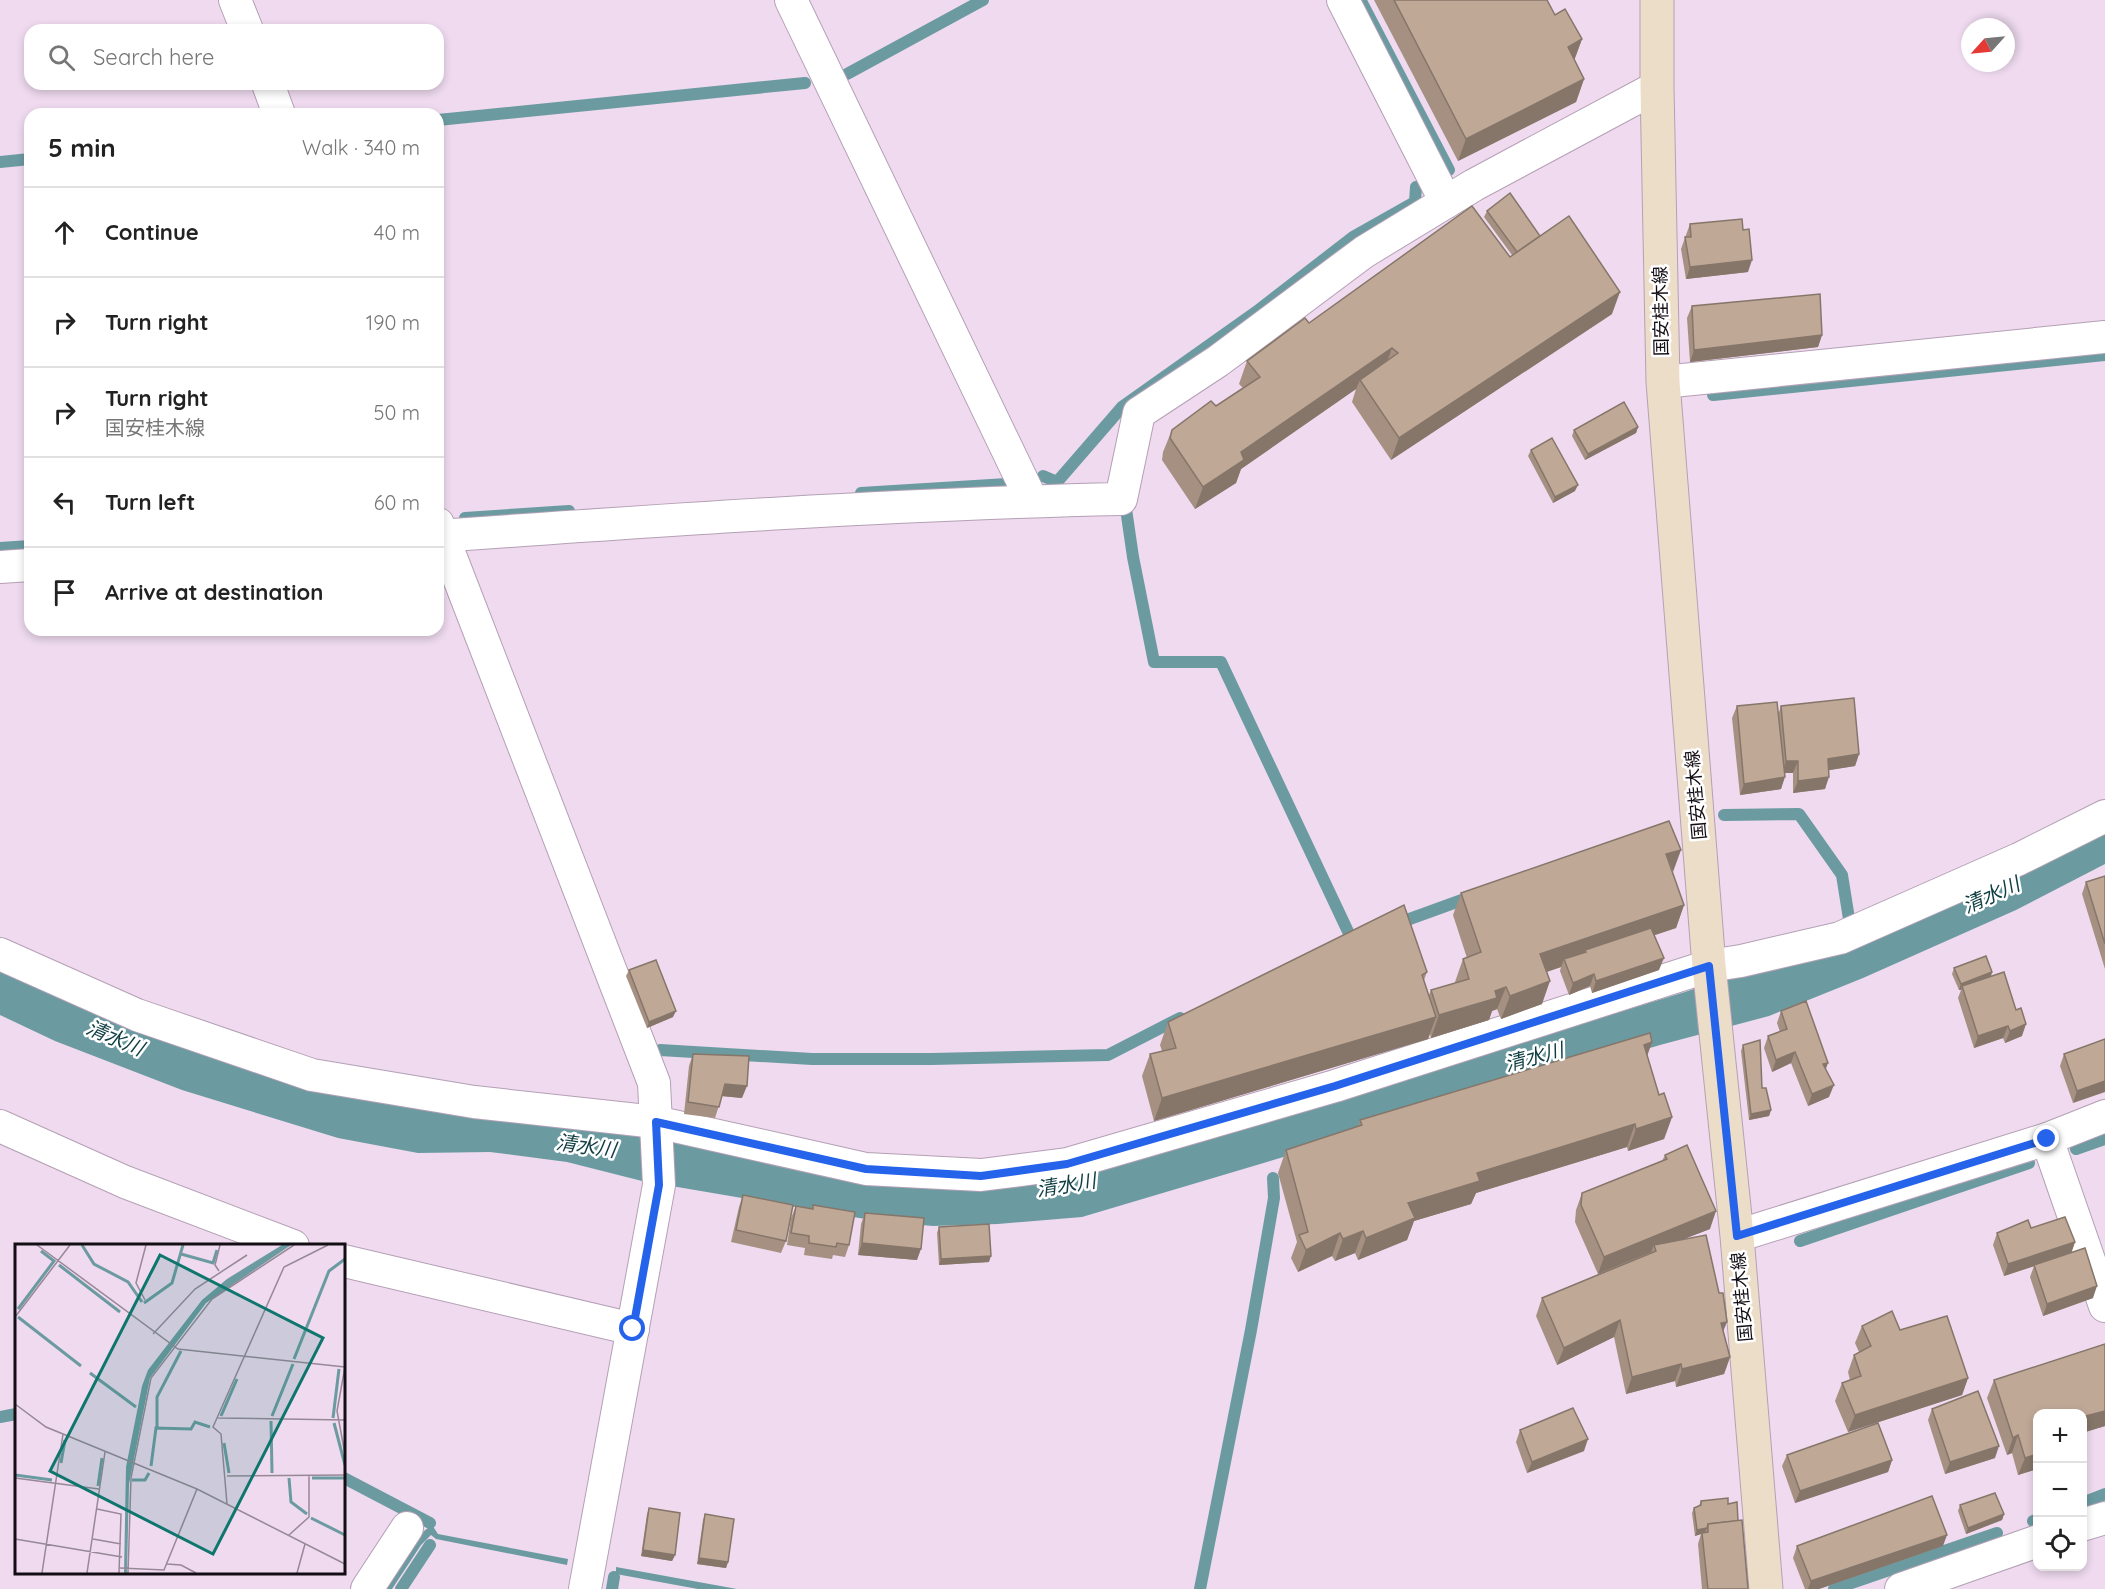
<!DOCTYPE html>
<html lang="en">
<head>
<meta charset="utf-8">
<style>
	body { margin:0; font-family:Quicksand,"Noto Sans JP",sans-serif; background:#f2f2f2; color:#222 }
	.controls { position:absolute; right:18px; bottom:18px; display:grid; overflow:hidden; border-radius:12px; box-shadow:0 3px 9px #0003 }
	.controls button { width:54px; height:54px; display:grid; place-items:center; padding:0; border:0; border-bottom:2px solid #e0e0e0; background:#fff; color:#222; font:30px sans-serif }
	.compass { position:absolute; left:1961px; top:18px; width:54px; height:54px; border-radius:50%; background:#fff; box-shadow:0 3px 9px #0003; rotate:243deg }
	.stop { position:absolute; width:18px; height:18px; margin:-14px; border:4px solid #2563eb; border-radius:50%; background:#fff }
	.stop.end { background:#2563eb; border-color:#fff; box-shadow:0 2px 6px #0008 }
	.list { margin:0; padding:0; list-style:none }
	h2 { display:flex; justify-content:space-between; align-items:center; height:78px; margin:0; padding:0 24px; font-size:26px }
	h2 small { font-size:20px; font-weight:400; color:#767676 }
	.list li { display:grid; grid-template-columns:39px 1fr auto; gap:18px; align-items:center; box-sizing:border-box; height:90px; padding:0 24px; border-top:2px solid #e0e0e0 }
	.list b { display:block; font-size:22px; white-space:nowrap }
	.list p { margin:0; font-size:20px; white-space:nowrap; color:#767676 }
	.list em { font-size:20px; font-style:normal; color:#767676 }
	.icon { flex:none; width:33px; height:33px; fill:none; stroke:currentColor; stroke-width:2; stroke-linecap:round; stroke-linejoin:round }
	.map { position:relative; flex:none; width:2105px; height:1589px; overflow:hidden }
	.search { position:absolute; background:#fff; box-shadow:0 3px 9px #0003; left:24px; top:24px; width:420px; height:66px; display:flex; align-items:center; gap:15px; box-sizing:border-box; padding:0 21px; border-radius:18px; color:#767676; font-size:22px }
	.panel { position:absolute; background:#fff; box-shadow:0 3px 9px #0003; left:24px; top:108px; width:420px; height:528px; border-radius:18px }
	.map>svg:first-child { display:block }
</style>
</head>
<body>
<div class="map">
<svg width="2105" height="1589" viewBox="0 0 2105 1589">
	<rect width="100%" height="100%" fill="#efdaef"/>
	<g fill="#6b9ba1">
		<polygon points="2105,827 2105,864 2016,910 1863,978 1769,1016 1660,1045 1082,1217 998,1224 933,1226 877,1221 642,1181 567,1162 490,1152 418,1153 338,1138 182,1090 55,1041 0,1015 0,966 189,1047 587,1122 830,1172 1117,1164 1685,992 1762,966"/>
		<polygon points="432,1525 438,1534 568,1559 567,1565 436,1539 431,1535 421,1545 392,1589 385,1589 424,1531"/>
		<polygon points="616,1567 737,1589 698,1589 616,1574"/>
	</g>
	<g fill="none" stroke-linecap="round" stroke-linejoin="round">
		<g stroke="#6b9ba1" stroke-width="12">
			<polyline points="1361,1 1449,170"/>
			<polyline points="847,74 983,0"/>
			<polyline points="438,120 805,83"/>
			<polyline points="0,162 30,159"/>
			<polyline points="1713,395 2105,355"/>
			<polyline points="1043,476 1057,482 1122,407 1256,312 1353,237 1415,202 1416,187"/>
			<polyline points="861,493 1007,484"/>
			<polyline points="1126,509 1133,557 1154,662 1221,662 1352,940 1360,937"/>
			<polyline points="465,518 569,511"/>
			<polyline points="0,548 30,546"/>
			<polyline points="1724,815 1799,814 1842,875 1850,925"/>
			<polyline points="1393,925 1473,896"/>
			<polyline points="660,1050 812,1059 932,1059 1108,1055 1180,1018"/>
			<polyline points="2076,1149 2105,1139"/>
			<polyline points="1800,1241 2029,1163"/>
			<polyline points="0,1417 16,1414"/>
			<polyline points="344,1478 430,1523"/>
			<polyline points="2082,1503 2105,1494"/>
			<polyline points="2033,1521 2038,1519"/>
			<polyline points="401,1589 430,1545"/>
			<polyline points="612,1589 614,1577"/>
			<polyline points="1200,1589 1251,1330 1274,1198 1273,1178"/>
			<polyline points="1834,1589 1997,1533"/>
		</g>
		<defs>
			<g id="minor">
				<polyline points="235,0 247,30"/>
				<polyline points="791,0 1032,501"/>
				<polyline points="1343,0 1446,202"/>
				<polyline points="268,84 279,114"/>
				<polyline points="1663,382 2105,337"/>
				<polyline points="438,524 654,1083 659,1185 585,1589"/>
				<path d="M438 536C665 520 893 504 1121 499L1139 413 1218 361 1364 252 1474 185 1657 87"/>
				<polyline points="0,567 30,565"/>
				<polyline points="0,954 137,1015 312,1075 474,1102 656,1122 866,1169 981,1175 1067,1164 1335,1086 1709,966 1741,961 1840,938 2019,859 2105,816"/>
				<polyline points="0,1126 125,1182 293,1246"/>
				<polyline points="2047,1139 2105,1306"/>
				<polyline points="1737,1236 2047,1139 2105,1116"/>
				<polyline points="344,1261 633,1329"/>
				<polyline points="2082,1525 2105,1518"/>
				<polyline points="367,1589 407,1528"/>
				<polyline points="1901,1589 2038,1541"/>
			</g>
			<polyline id="secondary" points="1657,0 1657,87 1663,382 1709,966 1737,1236 1766,1589"/>
		</defs>
		<use href="#minor" stroke="#b4a0b5" stroke-width="34"/>
		<use href="#secondary" stroke="#b4a0b5" stroke-width="35"/>
		<use href="#minor" stroke="#fff" stroke-width="32"/>
		<use href="#secondary" stroke="#ecddc8" stroke-width="33"/>
	</g>
	<g fill="#a59082">
		<polygon points="1374,0 1547,0 1555,15 1582,39 1574,60 1584,79 1576,102 1458,161"/>
		<polygon points="1487,211 1540,236 1612,314 1391,460 1352,402 1356,389 1241,469 1236,483 1195,509 1162,460 1163,452 1172,430 1216,406 1243,388 1239,384 1247,361 1309,323 1510,257 1512,255 1484,217"/>
		<polygon points="1690,224 1743,230 1748,272 1686,279 1681,249"/>
		<polygon points="1692,306 1822,335 1818,347 1690,362 1687,318"/>
		<polygon points="1638,427 1636,433 1585,460 1572,436 1574,430"/>
		<polygon points="1531,450 1575,491 1553,503 1528,456"/>
		<polygon points="1737,706 1778,715 1781,706 1859,754 1855,766 1829,770 1825,789 1793,793 1793,773 1785,773 1781,789 1740,795 1732,718"/>
		<polygon points="1672,872 1684,905 1676,928 1654,935 1659,970 1592,993 1590,986 1569,995 1560,971 1561,967 1546,972 1542,1004 1501,1019 1497,1009 1492,1011 1489,1020 1431,1038 1430,1034 1428,1039 1154,1121 1142,1076 1150,1054 1162,1051 1160,1045 1168,1022 1427,972 1424,980 1429,995 1431,990 1455,983 1455,982 1463,959 1467,958 1453,915 1461,893"/>
		<polygon points="2105,876 2105,969 2082,894 2086,882"/>
		<polygon points="1954,968 1992,972 1991,977 2022,1036 2005,1043 2003,1038 1974,1048 1958,998 1961,990 1959,990 1952,974"/>
		<polygon points="629,970 673,1017 647,1028 626,976"/>
		<polygon points="1781,1011 1826,1069 1829,1097 1808,1106 1791,1063 1772,1072 1764,1048 1768,1036 1780,1032 1777,1023"/>
		<polygon points="2105,1039 2073,1103 2060,1066 2064,1054"/>
		<polygon points="1652,1042 1647,1055 1659,1095 1672,1117 1664,1139 1628,1151 1627,1147 1476,1193 1471,1204 1414,1221 1407,1240 1358,1260 1355,1253 1335,1261 1332,1256 1298,1272 1291,1258 1297,1242 1278,1173 1286,1150 1358,1127 1360,1120"/>
		<polygon points="1743,1045 1771,1110 1769,1116 1749,1120 1741,1051"/>
		<polygon points="693,1054 742,1098 722,1096 715,1118 684,1114 689,1066"/>
		<polygon points="1665,1155 1710,1229 1683,1239 1719,1293 1727,1322 1723,1330 1730,1357 1724,1374 1676,1387 1675,1381 1626,1394 1614,1337 1557,1365 1536,1316 1542,1298 1651,1252 1598,1274 1575,1222 1576,1210 1582,1193 1662,1161"/>
		<polygon points="743,1195 786,1241 781,1253 731,1242 739,1207"/>
		<polygon points="813,1205 849,1245 845,1257 833,1255 832,1259 804,1255 805,1248 787,1245 791,1218 796,1206 812,1208"/>
		<polygon points="865,1213 917,1260 858,1255 861,1224"/>
		<polygon points="939,1227 989,1262 939,1265 937,1233"/>
		<polygon points="2031,1228 2075,1242 2071,1253 2093,1298 2043,1316 2030,1277 2034,1266 2004,1276 1993,1245 1997,1233"/>
		<polygon points="1862,1326 1900,1330 1968,1378 1962,1395 1848,1432 1835,1401 1842,1383 1850,1380 1848,1372 1854,1355 1859,1352 1855,1343"/>
		<polygon points="2105,1344 2105,1426 2082,1433 2082,1413 2037,1413 2037,1469 2018,1475 2012,1453 2007,1455 1987,1398 1994,1380"/>
		<polygon points="1932,1409 1995,1458 1945,1474 1928,1420"/>
		<polygon points="1520,1430 1584,1451 1527,1473 1516,1442"/>
		<polygon points="1787,1455 1892,1460 1888,1472 1795,1503 1782,1466"/>
		<polygon points="1701,1501 1728,1504 1738,1521 1748,1589 1702,1589 1698,1544 1701,1534 1695,1536 1692,1513 1694,1508 1699,1506"/>
		<polygon points="1960,1505 2004,1514 2002,1520 1966,1534 1958,1511"/>
		<polygon points="649,1508 675,1555 672,1561 641,1556 647,1514"/>
		<polygon points="705,1514 728,1562 726,1568 697,1564 703,1520"/>
		<polygon points="1797,1546 1943,1546 1819,1589 1805,1589 1793,1558"/>
	</g>
	<g fill="#86766a">
		<polygon points="1582,39 1574,61 1568,47"/>
		<polygon points="1584,79 1576,102 1458,161 1466,139"/>
		<polygon points="1752,260 1748,272 1686,279 1690,267"/>
		<polygon points="1620,292 1612,314 1391,460 1399,438"/>
		<polygon points="1822,335 1818,347 1690,362 1694,350"/>
		<polygon points="1392,348 1384,370 1360,380 1356,389 1241,469 1236,483 1195,509 1203,487 1241,452"/>
		<polygon points="1638,427 1636,433 1585,460 1588,454"/>
		<polygon points="1578,485 1575,491 1553,503 1555,497"/>
		<polygon points="1859,754 1855,766 1824,771 1828,759"/>
		<polygon points="1786,761 1798,761 1793,773 1782,773"/>
		<polygon points="1785,777 1781,789 1740,795 1744,784"/>
		<polygon points="1829,777 1825,789 1793,793 1798,781"/>
		<polygon points="1681,850 1673,872 1666,854"/>
		<polygon points="1684,905 1676,928 1584,959 1586,952 1585,950 1582,960 1564,959 1561,967 1532,977 1540,954"/>
		<polygon points="1664,958 1659,970 1592,993 1596,981"/>
		<polygon points="1992,972 1990,978 1962,986 1961,990 1959,990 1961,984"/>
		<polygon points="1594,974 1590,986 1569,995 1573,983"/>
		<polygon points="1550,981 1542,1004 1501,1019 1510,996"/>
		<polygon points="1506,987 1497,1009 1492,1011 1489,1020 1431,1038 1439,1015 1495,991"/>
		<polygon points="676,1011 673,1017 647,1028 649,1022"/>
		<polygon points="1436,1017 1428,1039 1154,1121 1162,1098"/>
		<polygon points="2026,1024 2022,1036 2005,1043 2010,1031"/>
		<polygon points="2008,1026 2003,1038 1974,1048 1978,1036"/>
		<polygon points="1652,1042 1644,1065 1644,1045"/>
		<polygon points="1795,1052 1791,1063 1772,1072 1776,1060"/>
		<polygon points="1828,1063 1824,1074 1823,1064"/>
		<polygon points="2105,1081 2105,1092 2073,1103 2077,1091"/>
		<polygon points="725,1084 747,1086 742,1098 721,1096"/>
		<polygon points="1834,1085 1829,1097 1808,1106 1812,1094"/>
		<polygon points="1771,1110 1769,1116 1749,1120 1751,1114"/>
		<polygon points="1672,1117 1664,1139 1628,1151 1636,1129"/>
		<polygon points="1635,1124 1627,1147 1476,1193 1471,1204 1414,1221 1407,1240 1358,1260 1366,1238 1408,1203 1477,1173"/>
		<polygon points="1716,1211 1710,1229 1656,1250 1654,1245 1651,1252 1598,1274 1604,1257"/>
		<polygon points="1363,1231 1355,1253 1335,1261 1343,1239"/>
		<polygon points="1340,1233 1332,1256 1298,1272 1306,1250"/>
		<polygon points="2075,1242 2071,1254 2004,1276 2008,1264"/>
		<polygon points="862,1243 921,1249 917,1260 858,1255"/>
		<polygon points="991,1256 989,1262 939,1265 941,1259"/>
		<polygon points="2097,1286 2093,1298 2043,1316 2047,1304"/>
		<polygon points="1620,1320 1614,1337 1557,1365 1564,1348"/>
		<polygon points="1727,1322 1720,1339 1721,1323"/>
		<polygon points="1730,1357 1724,1374 1676,1387 1682,1369"/>
		<polygon points="1681,1364 1675,1381 1626,1394 1632,1377"/>
		<polygon points="1968,1378 1962,1395 1848,1432 1855,1415"/>
		<polygon points="2105,1411 2105,1426 2082,1433 2082,1417"/>
		<polygon points="2018,1435 2012,1453 2007,1455 2013,1438"/>
		<polygon points="1588,1439 1584,1451 1527,1473 1532,1462"/>
		<polygon points="1999,1446 1995,1458 1945,1474 1950,1462"/>
		<polygon points="2037,1454 2037,1469 2018,1475 2025,1458"/>
		<polygon points="1892,1460 1888,1472 1795,1503 1800,1491"/>
		<polygon points="2004,1514 2002,1520 1966,1534 1968,1528"/>
		<polygon points="1707,1528 1704,1534 1702,1533 1701,1534 1695,1536 1697,1530"/>
		<polygon points="1947,1535 1943,1546 1819,1589 1808,1589 1811,1581"/>
		<polygon points="643,1550 675,1555 672,1561 641,1556"/>
		<polygon points="699,1558 728,1562 726,1568 697,1564"/>
	</g>
	<g fill="#c0a897" stroke="#86766a" stroke-width="1.5">
		<polygon points="1394,0 1547,0 1555,15 1565,9 1582,39 1568,47 1584,79 1466,139"/>
		<polygon points="1510,193 1540,236 1517,252 1487,211"/>
		<polygon points="1472,206 1510,257 1569,216 1620,292 1399,438 1360,380 1398,353 1392,348 1241,452 1244,460 1203,487 1170,438 1172,430 1211,401 1216,406 1260,377 1247,361 1305,318 1309,323"/>
		<polygon points="1742,219 1743,230 1749,229 1752,260 1690,267 1685,237 1691,237 1690,224"/>
		<polygon points="1820,294 1822,335 1694,350 1692,306"/>
		<polygon points="1624,402 1638,427 1588,454 1574,430"/>
		<polygon points="1552,438 1578,485 1555,497 1531,450"/>
		<polygon points="1854,698 1859,754 1828,759 1829,777 1798,781 1798,761 1786,761 1781,706"/>
		<polygon points="1777,702 1785,777 1744,784 1737,706"/>
		<polygon points="1669,821 1681,850 1666,854 1684,905 1540,954 1550,981 1510,996 1506,987 1495,991 1497,998 1439,1015 1431,990 1469,979 1463,959 1481,952 1461,893"/>
		<polygon points="2105,876 2105,944 2086,882"/>
		<polygon points="1404,905 1427,972 1422,975 1436,1017 1162,1098 1150,1054 1176,1048 1168,1022"/>
		<polygon points="1651,928 1664,958 1596,981 1594,974 1573,983 1564,959 1586,952 1585,950"/>
		<polygon points="1986,956 1992,972 1961,984 1954,968"/>
		<polygon points="656,960 676,1011 649,1022 629,970"/>
		<polygon points="2004,972 2016,1010 2021,1008 2026,1024 2010,1031 2008,1026 1978,1036 1962,986"/>
		<polygon points="1806,1001 1828,1063 1823,1064 1834,1085 1812,1094 1795,1052 1776,1060 1768,1036 1787,1029 1781,1011"/>
		<polygon points="1650,1033 1652,1042 1644,1045 1659,1095 1664,1093 1672,1117 1636,1129 1635,1124 1477,1173 1480,1181 1408,1203 1415,1218 1366,1238 1363,1231 1343,1239 1340,1233 1306,1250 1299,1235 1308,1232 1286,1150 1362,1125 1360,1120"/>
		<polygon points="2105,1039 2105,1081 2077,1091 2064,1054"/>
		<polygon points="1760,1040 1762,1088 1766,1088 1771,1110 1751,1114 1743,1045"/>
		<polygon points="693,1054 749,1056 747,1086 725,1084 719,1107 688,1102"/>
		<polygon points="1687,1145 1716,1211 1604,1257 1581,1205 1582,1193 1667,1159 1665,1155"/>
		<polygon points="743,1195 793,1205 786,1241 736,1230"/>
		<polygon points="813,1205 855,1212 849,1245 837,1243 836,1247 809,1243 809,1236 791,1233 796,1206 813,1209"/>
		<polygon points="865,1213 924,1218 921,1249 862,1243"/>
		<polygon points="2065,1217 2075,1242 2008,1264 1997,1233 2028,1220 2031,1228"/>
		<polygon points="989,1224 991,1256 941,1259 939,1227"/>
		<polygon points="1706,1235 1719,1293 1723,1293 1727,1322 1721,1323 1730,1357 1682,1369 1681,1364 1632,1377 1620,1320 1564,1348 1542,1298 1656,1251 1654,1245"/>
		<polygon points="2085,1248 2097,1286 2047,1304 2034,1265"/>
		<polygon points="1892,1311 1900,1330 1947,1316 1968,1378 1855,1415 1842,1383 1861,1376 1854,1355 1871,1346 1862,1326"/>
		<polygon points="2105,1344 2105,1411 2082,1417 2082,1413 2037,1413 2037,1454 2025,1458 2018,1435 2013,1438 1994,1380"/>
		<polygon points="1978,1391 1999,1446 1950,1462 1932,1409"/>
		<polygon points="1573,1408 1588,1439 1532,1462 1520,1430"/>
		<polygon points="1878,1423 1892,1460 1800,1491 1787,1455"/>
		<polygon points="1995,1493 2004,1514 1968,1528 1960,1505"/>
		<polygon points="1932,1496 1947,1535 1811,1581 1797,1546"/>
		<polygon points="1728,1498 1728,1504 1737,1502 1738,1521 1708,1524 1707,1528 1697,1530 1694,1508 1701,1505 1701,1501"/>
		<polygon points="649,1508 680,1513 675,1555 643,1550"/>
		<polygon points="705,1514 734,1519 728,1562 699,1558"/>
		<polygon points="1742,1520 1748,1589 1708,1589 1702,1533 1708,1532 1708,1524"/>
	</g>
	<g fill="none" stroke-linecap="round" stroke-linejoin="round">
		<polyline stroke="#2563eb" stroke-width="8" points="633,1329 659,1185 656,1122 866,1169 981,1176 1067,1164 1335,1086 1709,966 1737,1236 2047,1139"/>
	</g>
	<g text-anchor="middle" stroke-width="5" stroke-linejoin="round" paint-order="stroke">
		<g font-size="18" fill="#130d14" stroke="#fff">
			<text transform="translate(1661 311) rotate(-91)" y="6">国安桂木線</text>
			<text transform="translate(1696 795) rotate(-95)" y="6">国安桂木線</text>
			<text transform="translate(1742 1297) rotate(-95)" y="6">国安桂木線</text>
		</g>
		<g font-size="20" font-style="italic" fill="#0e3d42" stroke="#fff">
			<text transform="translate(1991 895) rotate(-24)" y="7">清水川</text>
			<text transform="translate(115 1038) rotate(23)" y="7">清水川</text>
			<text transform="translate(1534 1057) rotate(-15)" y="7">清水川</text>
			<text transform="translate(586 1146) rotate(8)" y="7">清水川</text>
			<text transform="translate(1066 1185) rotate(-9)" y="7">清水川</text>
		</g>
	</g>
	<g transform="translate(15 1244)">
		<rect width="330" height="330" fill="#efdaef"/>
		<path d="M267 1H276L191 59 135 134 114 240 112 329H109L111 223 127 142 133 126 187 56 212 35Z" fill="#6b9ba1"/>
		<path fill="none" stroke="#6b9ba1" stroke-width="3" d="M67 1 79 20 113 38 127 58M166 10 198 19 202 6M44 21 105 68M129 59 157 39 168 1M3 65 39 17 26 7M3 73 66 122M279 115 314 27 330 15M75 129 121 163M206 172 222 135M257 172 278 120M318 174 324 125M256 177 257 229M319 179 330 221M142 183V153L166 107M209 199 214 229M46 219 50 196M136 222 141 184 176 185 180 178 195 183M0 231 37 236M274 234 276 258 292 270M297 234H330M117 236H130L134 229M83 242 87 214M296 274 330 291"/>
		<path fill="none" stroke="#978897" stroke-width="1.5" d="M22 1 163 105 330 123M204 27 200 21 205 1M130 56 121 39 131 1M0 73 55 1M138 90 180 45 232 11M330 123 322 167 330 210M0 160 31 183 182 245 330 320M203 174 330 176M212 232 330 231M0 234 84 245M212 260 206 190 198 183 269 23 313 1M82 265 106 270 104 329M274 291 294 273V232M0 295 107 313M78 295 106 300M152 320 166 321 181 329M105 324 149 326 182 245M27 329 48 190M72 329 90 208M113 329 116 234 136 134 197 55 279 1M282 329 290 300"/>
		<path fill="#0f766e" fill-opacity="0.15" stroke="#0f766e" stroke-width="3" d="M145 11 308 94 198 310 35 227Z"/>
		<rect width="330" height="330" fill="none" stroke="#130d14" stroke-width="3"/>
	</g>
</svg>
<div class="controls">
<button>+</button>
<button>−</button>
<button><svg class="icon" aria-label="locate" viewBox="0 0 24 24"><circle cx="12" cy="12" r="6"/><path d="M12 2v4M12 18v4M2 12h4M18 12h4"/></svg></button>
</div>
<svg class="compass" viewBox="-18 -18 36 36"><path d="M0-13l5 13h-10z" fill="#e53935"/><path d="M0 13l5-13h-10z" fill="#767676"/></svg>
<div class="stop" style="left:633px;top:1329px"></div>
<div class="stop end" style="left:2047px;top:1139px"></div>
<div class="search"><svg class="icon" aria-label="search" viewBox="0 0 24 24"><circle cx="10" cy="10" r="6"/><path d="M15 15l6 6"/></svg>Search here</div>
<section class="panel">
<h2>5 min<small>Walk · 340 m</small></h2>
<ul class="list">
<li><svg class="icon" aria-label="ahead" viewBox="0 0 24 24"><path d="M12 20V5M6 11l6-6 6 6"/></svg><div><b>Continue</b></div><em>40 m</em></li>
<li><svg class="icon" aria-label="right" viewBox="0 0 24 24"><path d="M7 20v-9h11M14 6l5 5-5 5"/></svg><div><b>Turn right</b></div><em>190 m</em></li>
<li><svg class="icon" aria-label="right" viewBox="0 0 24 24"><path d="M7 20v-9h11M14 6l5 5-5 5"/></svg><div><b>Turn right</b><p>国安桂木線</p></div><em>50 m</em></li>
<li><svg class="icon" aria-label="left" viewBox="0 0 24 24"><path d="M17 20v-9H6M10 6l-5 5 5 5"/></svg><div><b>Turn left</b></div><em>60 m</em></li>
<li><svg class="icon" aria-label="arrive" viewBox="0 0 24 24"><path d="M6 21V4h12l-3 4 3 4H6"/></svg><div><b>Arrive at destination</b></div></li>
</ul>
</section>
</div>
</body>
</html>
